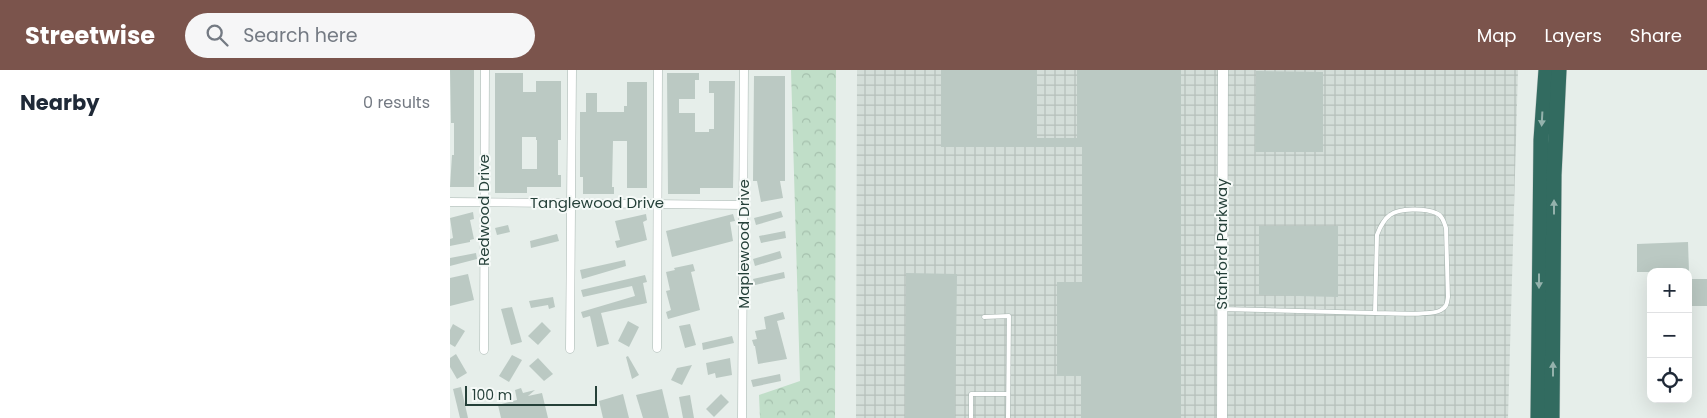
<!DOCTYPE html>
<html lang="en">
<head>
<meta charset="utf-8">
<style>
	body { margin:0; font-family:Poppins,sans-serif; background:#f6f6f7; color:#1f2937 }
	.controls { position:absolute; right:15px; bottom:15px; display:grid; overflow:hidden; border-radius:10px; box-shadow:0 5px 20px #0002 }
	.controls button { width:45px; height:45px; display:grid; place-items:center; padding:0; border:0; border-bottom:1px solid #e0e1e3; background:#fff; color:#1f2937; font:25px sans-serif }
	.scale { position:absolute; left:15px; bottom:12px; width:132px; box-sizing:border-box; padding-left:5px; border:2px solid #254039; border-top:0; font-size:14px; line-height:18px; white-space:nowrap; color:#254039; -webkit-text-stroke:4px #f6faf8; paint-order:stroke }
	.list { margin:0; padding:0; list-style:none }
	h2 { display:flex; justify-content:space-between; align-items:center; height:65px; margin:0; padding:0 20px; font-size:21px }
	h2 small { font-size:16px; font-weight:400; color:#747a83 }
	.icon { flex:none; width:28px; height:28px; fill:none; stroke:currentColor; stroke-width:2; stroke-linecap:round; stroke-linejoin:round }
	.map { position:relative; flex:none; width:1257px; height:348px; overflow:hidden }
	header { display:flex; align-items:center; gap:30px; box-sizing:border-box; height:70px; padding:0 25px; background:#7b544c; color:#fff }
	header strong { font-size:24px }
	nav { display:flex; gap:28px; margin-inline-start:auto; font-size:18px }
	.search { width:350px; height:45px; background:#f6f6f7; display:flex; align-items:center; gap:12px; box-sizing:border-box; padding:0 18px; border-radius:28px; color:#747a83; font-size:19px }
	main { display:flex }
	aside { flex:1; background:#fff }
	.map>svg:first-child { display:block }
</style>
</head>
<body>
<header>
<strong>Streetwise</strong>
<div class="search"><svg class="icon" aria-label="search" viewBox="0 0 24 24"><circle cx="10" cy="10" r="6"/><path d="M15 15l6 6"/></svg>Search here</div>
<nav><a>Map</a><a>Layers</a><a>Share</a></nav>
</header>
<main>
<aside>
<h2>Nearby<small>0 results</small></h2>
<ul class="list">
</ul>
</aside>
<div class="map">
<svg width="1257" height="348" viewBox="0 0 1257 348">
	<defs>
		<pattern id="industrial-grid" width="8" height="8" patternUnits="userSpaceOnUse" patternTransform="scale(1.25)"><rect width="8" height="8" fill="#d4ded9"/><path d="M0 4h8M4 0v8" fill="none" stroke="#b6c0bb"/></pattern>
		<pattern id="forest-crowns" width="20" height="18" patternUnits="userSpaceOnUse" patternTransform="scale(1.25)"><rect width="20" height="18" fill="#c0dec8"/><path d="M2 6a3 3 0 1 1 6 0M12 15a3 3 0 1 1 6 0" fill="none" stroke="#a5c0ad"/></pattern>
	</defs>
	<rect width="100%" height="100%" fill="#e6eeea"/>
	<polygon fill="url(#industrial-grid)" points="407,0 1068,0 1058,348 406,348"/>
	<polygon fill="url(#forest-crowns)" points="341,0 386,0 385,348 310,348 309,325 350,311"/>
	<g fill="#bbc9c3" fill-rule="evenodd">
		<polygon points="0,0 24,0 24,117 0,117 2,85 4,85 4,53 1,53"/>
		<polygon points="491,0 587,0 587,68 627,68 627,0 731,0 731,348 631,348 631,306 607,306 607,212 632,212 632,77 491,77"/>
		<polygon points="806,1 873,2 873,82 805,82"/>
		<path d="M45 3H73V22H86V11H111V70H108V105H111V117H77V123H45ZM72 67H86V70H87V99H72Z"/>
		<polygon points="217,3 249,3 249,10 245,10 245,29 229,29 229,43 245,43 245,62 259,62 259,59 264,59 264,23 259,23 259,11 285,11 283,118 250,118 250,124 218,124"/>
		<polygon points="304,6 335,6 335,111 330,111 333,128 311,132 307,111 303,111"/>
		<polygon points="177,12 197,12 197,118 177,118 177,71 163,71 162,117 164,117 164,124 133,124 133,107 130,107 130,42 136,42 136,23 147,23 147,42 174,42 174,36 177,36"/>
		<polygon points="331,141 333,147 306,155 304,148"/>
		<polygon points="23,142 24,149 20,150 24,169 20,170 20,172 0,176 0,169 3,168 0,148"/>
		<polygon points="196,144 197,150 193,152 197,170 167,178 165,171 170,170 165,151"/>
		<polygon points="283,144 285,151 280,152 283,171 222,187 216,161"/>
		<polygon points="58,155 60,162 47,165 45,158"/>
		<polygon points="809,156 888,156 888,227 809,225"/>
		<polygon points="335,161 336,168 311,173 309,166"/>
		<polygon points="107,164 109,171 81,178 80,171"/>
		<polygon points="1238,172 1239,202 1187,202 1187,174"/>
		<polygon points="330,181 332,188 305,196 303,189"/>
		<polygon points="26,183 27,189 0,196 0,188"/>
		<polygon points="175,190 176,196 132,209 130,200"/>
		<polygon points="243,194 245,201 241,202 250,240 218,249 216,242 221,240 216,221 220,220 216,202 225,200 224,198"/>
		<polygon points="334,202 335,208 305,215 303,209"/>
		<polygon points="456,203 507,204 505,348 455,348"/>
		<polygon points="18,204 24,230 0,236 0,208"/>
		<polygon points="195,205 197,212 193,213 197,233 151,243 159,274 147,277 140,246 133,248 131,242 185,226 182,216 133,227 131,220"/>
		<rect x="1238" y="209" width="19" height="27"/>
		<polygon points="103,227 105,237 99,239 98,235 81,238 79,231"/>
		<polygon points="62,237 72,272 61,275 51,239"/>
		<polygon points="333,242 335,249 327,251 337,289 308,294 305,276 304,276 302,270 307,269 305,261 316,259 314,247"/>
		<polygon points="178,251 189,257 179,277 168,271"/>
		<polygon points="92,252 101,261 88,275 78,266"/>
		<polygon points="3,254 15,261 5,277 0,274 0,260"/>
		<polygon points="240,254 246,275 235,278 229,256"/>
		<polygon points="282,266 284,273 253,280 252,273"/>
		<polygon points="6,284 17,303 7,309 0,297 0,288"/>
		<polygon points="62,285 72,290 59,312 49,306"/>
		<polygon points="178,286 189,305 182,309 176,287"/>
		<polygon points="88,288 103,304 94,311 79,296"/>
		<polygon points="280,288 282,305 266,308 265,303 258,305 256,293"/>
		<polygon points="242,295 232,315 221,310 227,298"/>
		<polygon points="330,304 331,311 303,317 301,310"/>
		<polygon points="11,317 18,348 10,348 3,319"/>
		<polygon points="71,318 73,323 85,320 78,326 92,323 98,348 51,348 48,335 67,330 65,320"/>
		<polygon points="212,319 219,348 193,348 186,325"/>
		<polygon points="173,324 179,348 153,348 149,331"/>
		<polygon points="271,324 279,332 264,347 256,339"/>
		<polygon points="240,325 244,348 233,348 229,327"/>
	</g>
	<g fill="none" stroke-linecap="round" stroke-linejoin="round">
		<defs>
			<g id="service">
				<path d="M772 239 925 243C938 243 983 246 991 240 997 237 997 233 998 227L996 158C994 152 992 145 986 143 975 138 949 138 940 145 933 150 930 157 927 165L925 243"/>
				<polyline points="534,247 559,246 558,348"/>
				<polyline points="521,348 521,324 558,324"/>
			</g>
			<g id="minor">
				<polyline points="0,132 294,135"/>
				<polyline points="207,278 208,0"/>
				<polyline points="120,279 122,0"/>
				<polyline points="34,280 35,0"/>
				<polyline points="292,348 294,0"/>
			</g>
			<polyline id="tertiary" points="772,348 773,0"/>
			<g id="motorway">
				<polyline points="1088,348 1091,70 1096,0"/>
				<polyline points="1102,348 1104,105 1109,0"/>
			</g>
		</defs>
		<use href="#service" stroke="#a8b6b1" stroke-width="5"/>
		<use href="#minor" stroke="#a8b6b1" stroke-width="9"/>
		<use href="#tertiary" stroke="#a8b6b1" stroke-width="11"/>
		<use href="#motorway" stroke="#c2cac8" stroke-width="16"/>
		<use href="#service" stroke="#fff" stroke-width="4"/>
		<use href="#minor" stroke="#fff" stroke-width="8"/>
		<use href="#tertiary" stroke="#fff" stroke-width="10"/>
		<use href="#motorway" stroke="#326b60" stroke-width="15"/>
	</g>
	<defs><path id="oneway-solid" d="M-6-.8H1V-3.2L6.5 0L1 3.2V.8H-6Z" transform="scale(1.25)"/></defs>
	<g fill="#94b2ac">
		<use href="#oneway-solid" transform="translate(1092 49) rotate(93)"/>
		<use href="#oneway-solid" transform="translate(1104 137) rotate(-90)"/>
		<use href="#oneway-solid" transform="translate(1089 211) rotate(90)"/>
		<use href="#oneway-solid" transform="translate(1103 299) rotate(-90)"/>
	</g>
	<g text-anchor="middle" stroke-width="4" stroke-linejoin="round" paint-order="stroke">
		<g font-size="15" fill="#254039" stroke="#f6faf8">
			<text x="147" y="138">Tanglewood Drive</text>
			<text transform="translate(34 140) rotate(-90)" y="5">Redwood Drive</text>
			<text transform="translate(294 174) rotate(-90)" y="5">Maplewood Drive</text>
			<text transform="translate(772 174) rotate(-90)" y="5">Stanford Parkway</text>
		</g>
	</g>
</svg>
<div class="controls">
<button>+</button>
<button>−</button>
<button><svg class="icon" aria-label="locate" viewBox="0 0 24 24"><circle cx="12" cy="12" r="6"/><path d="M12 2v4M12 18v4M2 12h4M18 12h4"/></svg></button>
</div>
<div class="scale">100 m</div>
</div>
</main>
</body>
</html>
